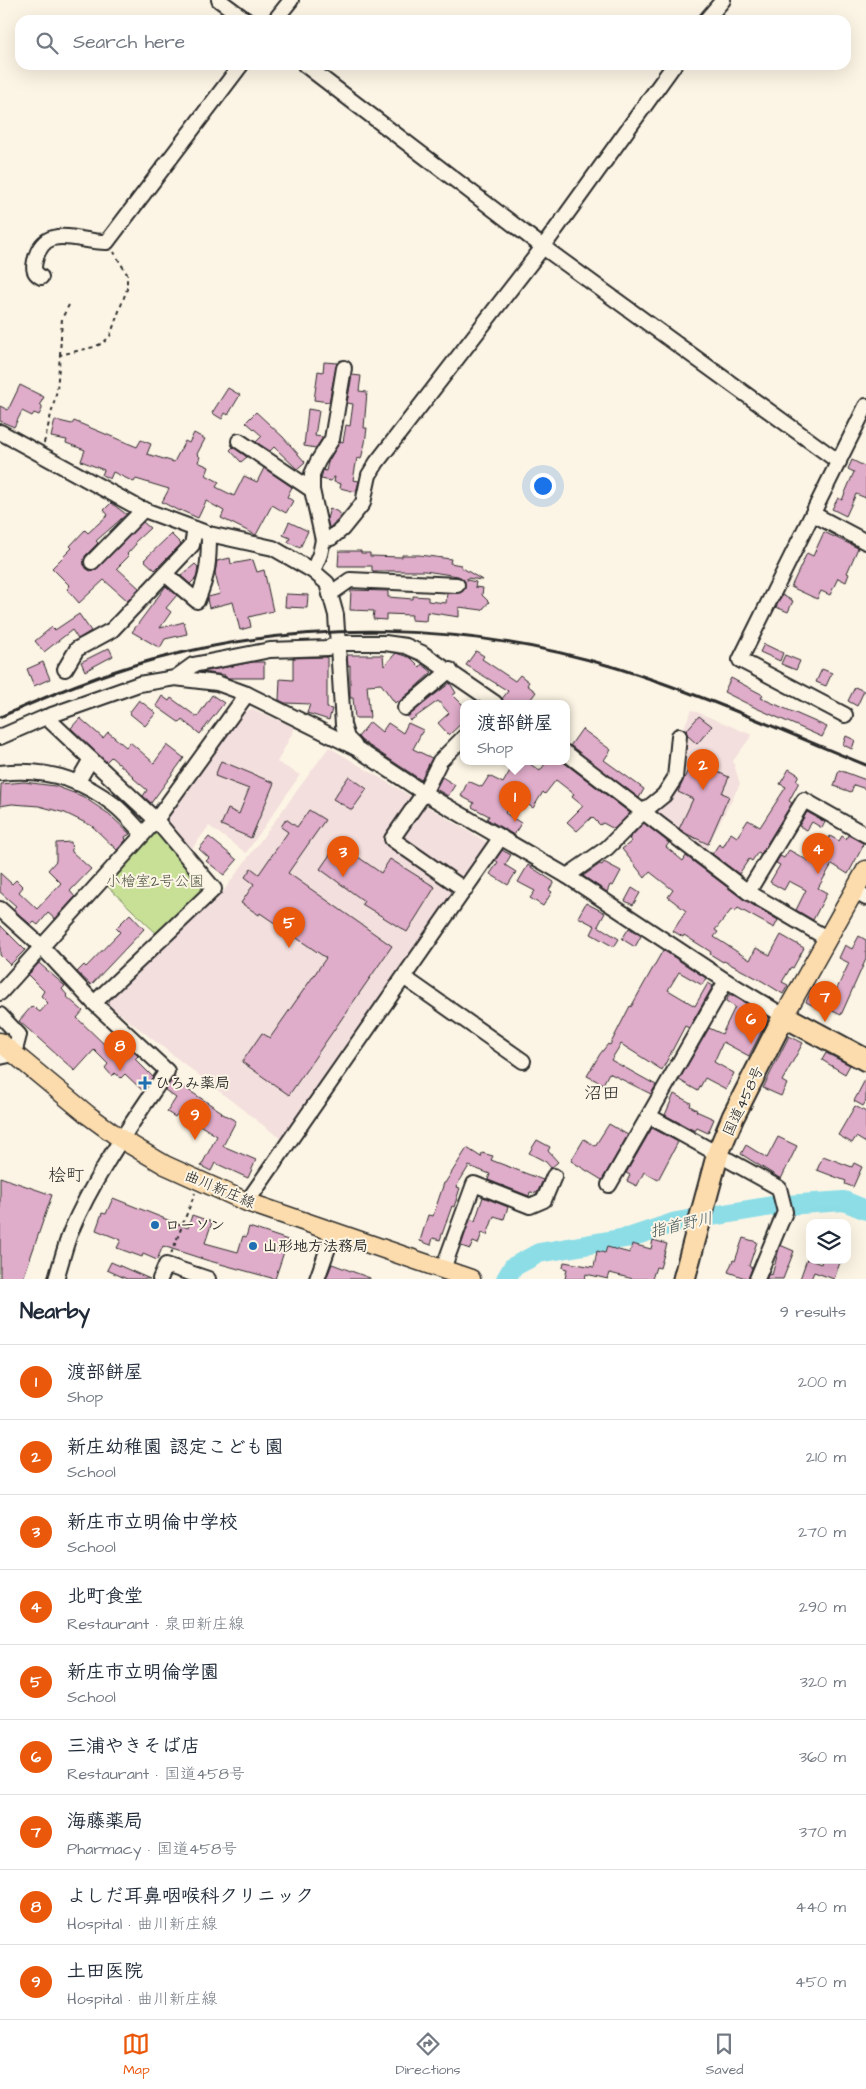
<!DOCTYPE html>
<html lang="en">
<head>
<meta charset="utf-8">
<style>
	body { margin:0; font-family:"Architects Daughter","Klee One",sans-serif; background:#f6f6f7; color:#1f2937 }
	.controls { position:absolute; right:15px; bottom:15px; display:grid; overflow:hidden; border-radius:10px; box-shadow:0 5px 20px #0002 }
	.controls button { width:45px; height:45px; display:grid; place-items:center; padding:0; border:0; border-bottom:1px solid #e0e1e3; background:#fff; color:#1f2937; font:25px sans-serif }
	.you { position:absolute; left:542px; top:485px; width:18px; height:18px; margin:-12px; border:4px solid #fff; border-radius:50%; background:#1a73e8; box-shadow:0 0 0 8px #1a73e833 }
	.badge { display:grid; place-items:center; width:32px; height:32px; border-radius:50%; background:#ea580c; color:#fff; font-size:16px; font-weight:700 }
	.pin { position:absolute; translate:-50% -41px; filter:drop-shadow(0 1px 2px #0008) }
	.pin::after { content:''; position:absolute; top:26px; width:18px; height:15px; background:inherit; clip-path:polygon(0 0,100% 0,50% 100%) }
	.popup { position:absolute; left:460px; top:700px; width:110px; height:65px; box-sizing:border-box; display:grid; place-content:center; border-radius:10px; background:#fff; filter:drop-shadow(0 1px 4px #0005); font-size:16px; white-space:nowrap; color:#747a83 }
	.popup b { font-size:19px; color:#1f2937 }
	.popup::after { content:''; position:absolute; left:50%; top:100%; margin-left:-10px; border:10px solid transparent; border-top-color:#fff }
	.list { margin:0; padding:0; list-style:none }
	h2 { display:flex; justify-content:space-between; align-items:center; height:65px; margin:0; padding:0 20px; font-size:21px }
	h2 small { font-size:16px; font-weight:400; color:#747a83 }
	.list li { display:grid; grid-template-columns:32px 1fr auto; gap:15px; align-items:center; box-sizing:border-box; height:75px; padding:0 20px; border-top:1px solid #e0e1e3 }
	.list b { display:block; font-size:19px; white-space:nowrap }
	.list p { margin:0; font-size:16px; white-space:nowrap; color:#747a83 }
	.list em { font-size:16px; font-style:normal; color:#747a83 }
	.icon { flex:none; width:28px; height:28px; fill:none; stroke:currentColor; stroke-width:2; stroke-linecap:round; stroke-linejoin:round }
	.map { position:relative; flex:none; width:866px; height:1279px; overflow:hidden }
	.search { position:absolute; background:#fff; box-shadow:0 5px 20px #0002; left:15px; right:15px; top:15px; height:55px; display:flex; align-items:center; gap:12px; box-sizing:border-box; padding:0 18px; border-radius:15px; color:#747a83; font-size:19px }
	.sheet { height:740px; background:#fff }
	nav { display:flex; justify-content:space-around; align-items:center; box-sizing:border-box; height:70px; border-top:1px solid #e0e1e3; background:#fff; font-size:14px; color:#747a83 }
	nav a { display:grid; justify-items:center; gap:2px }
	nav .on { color:#ea580c }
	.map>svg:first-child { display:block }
</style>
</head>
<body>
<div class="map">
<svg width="866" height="1279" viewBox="0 0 866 1279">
	<rect width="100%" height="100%" fill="#fcf5e5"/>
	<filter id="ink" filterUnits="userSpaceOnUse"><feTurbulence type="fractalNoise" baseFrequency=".02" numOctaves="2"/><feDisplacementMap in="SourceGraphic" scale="10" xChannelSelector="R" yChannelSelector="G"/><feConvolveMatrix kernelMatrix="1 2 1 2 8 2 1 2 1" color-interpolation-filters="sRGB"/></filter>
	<g filter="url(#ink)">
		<g fill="#f3dfdd">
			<polygon points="253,709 295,728 277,762 300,775 246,853 209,826 191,850 166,826 166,817 245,711"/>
			<polygon points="692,710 752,735 733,761 740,784 704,853 654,812 675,794 684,769 683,729"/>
			<polygon points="329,747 488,843 282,1140 106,1003 222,893"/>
		</g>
		<polygon fill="#c7e096" stroke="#798660" points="150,832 159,832 201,883 203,892 159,936 105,884"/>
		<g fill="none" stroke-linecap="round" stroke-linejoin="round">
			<polyline stroke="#8ddde7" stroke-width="20" points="506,1279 513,1267 539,1253 631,1237 676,1222 772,1206 844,1201 866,1210"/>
		</g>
		<g fill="#dfacc9" stroke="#2b2b2b">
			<polygon points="324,362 337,363 329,402 314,400 318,371 323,372"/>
			<polygon points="352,375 361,376 359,391 367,392 364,428 367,428 365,443 361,459 357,458 353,480 359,481 356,492 340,488 341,484 334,482 335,477 334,477 331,481 321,479 323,470 326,471 328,462 340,441 343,442 346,425 350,426 353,404 347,403"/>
			<polygon points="20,385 44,397 40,404 42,406 42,409 39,415 34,413 32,416 22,411 14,427 0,421 0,406 8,410"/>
			<polygon points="228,388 240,395 228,415 225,413 222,419 212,413"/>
			<polygon points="308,409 319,411 315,436 323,437 316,448 304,446"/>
			<polygon points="256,412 283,437 305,462 297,469 274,447 270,451 256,442 262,436 246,422"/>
			<polygon points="55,420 72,424 74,421 137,447 141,440 151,444 147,454 174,462 185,441 189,443 194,433 205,439 197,454 200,457 198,462 209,467 206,475 219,482 216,487 234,496 244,476 257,482 264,468 292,487 287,497 293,501 286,513 272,505 256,535 221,518 224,511 206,501 198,518 180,510 179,511 162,502 169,489 136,479 134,482 113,472 110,479 102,475 104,470 81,461 85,450 66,443 67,440 51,437"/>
			<polygon points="233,447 247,457 241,462 230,450"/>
			<polygon points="852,460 866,467 866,498 856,494 846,516 832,509 838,498 842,500 854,472 848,469"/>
			<polygon points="111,503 126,514 129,512 96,541 98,543 85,556 84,565 90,571 98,568 143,522 150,528 135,542 136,544 127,554 129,556 117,568 139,588 128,601 104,580 79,603 67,589 70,586 52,568 72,548 70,546 85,530 88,533 108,515 104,510"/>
			<polygon points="330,508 340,513 339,519 329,528 327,519"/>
			<polygon points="289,522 308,531 300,548 288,542 290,538 283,535"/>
			<polygon points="824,532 858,548 847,573 849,574 846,582 838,578 830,595 821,591 817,599 791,587 807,553 813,556"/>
			<polygon points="171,534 181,544 155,570 144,560"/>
			<polygon points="339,551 361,551 361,553 370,553 370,556 402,557 402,555 419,555 451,559 450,563 461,565 461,567 482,580 467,578 467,580 476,582 475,587 483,588 482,595 489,602 482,610 459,607 459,617 427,612 426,621 411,620 412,615 386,614 386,620 373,619 374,611 350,610 351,590 388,591 388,597 413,599 413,596 428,597 428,601 446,603 447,593 461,592 465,589 465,581 458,576 425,571 372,571 372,566 338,566"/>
			<polygon points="230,558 231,564 253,560 257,572 264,570 273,611 249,617 251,627 240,630 233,602 209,608 207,599 208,597 220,594 215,573 217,561"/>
			<polygon points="195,564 198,567 197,574 196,578 190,584 181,576"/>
			<polygon points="166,586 177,595 166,608 171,612 160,628 184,622 187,634 165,639 160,648 132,632"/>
			<polygon points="286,594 308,595 307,608 285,607"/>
			<polygon points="782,595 793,601 788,612 776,607"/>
			<polygon points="79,614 91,631 78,639 72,630 44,652 35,641 52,627 55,630"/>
			<polygon points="764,644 783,653 780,661 760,652"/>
			<polygon points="109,648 113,656 85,671 81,662"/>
			<polygon points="476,651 484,656 482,659 515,681 520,675 529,682 527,685 536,692 528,703 506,703 502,699 508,691 466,665"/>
			<polygon points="396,653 411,658 420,667 422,664 432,672 398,703 397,701 395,703 381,684 367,685 370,718 355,718 353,698 350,698 350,665 348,666 347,655 383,655 384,666"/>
			<polygon points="785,655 800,661 796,670 781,664"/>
			<polygon points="327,657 327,708 332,709 329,720 307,713 310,704 285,703 279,700 280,679 293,680 293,658"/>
			<polygon points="43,662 50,679 34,686 27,669"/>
			<polygon points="253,662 264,662 264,678 228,678 224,676 225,675 201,672"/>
			<polygon points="822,669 832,673 826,686 816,682"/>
			<polygon points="731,678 763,695 761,698 827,727 822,737 756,708 724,692"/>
			<polygon points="450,683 456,693 453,695 464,706 464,721 449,735 438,723 449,713 438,701 410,721 407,716"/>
			<polygon points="855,687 864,691 857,706 848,701"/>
			<polygon points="212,695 224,703 200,734 182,720 180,723 156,706 162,696 169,701 171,698 197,717"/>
			<polygon points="139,700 156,713 145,726 129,713"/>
			<polygon points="699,716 712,726 697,744 688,736 686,731"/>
			<polygon points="80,718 103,738 108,732 126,747 130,742 154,763 167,745 184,758 151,803 143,796 147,790 133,778 134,777 111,757 106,762 71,728"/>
			<polygon points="370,722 382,732 388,723 403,733 408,723 423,730 413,749 432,758 421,780 362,741 358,737"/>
			<polygon points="582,729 611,750 604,760 644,789 639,798 570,746"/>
			<polygon points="846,736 855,740 852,749 843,745"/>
			<polygon points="221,761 274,783 251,838 221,825 228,809 239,814 249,789 215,776"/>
			<polygon points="504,761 526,761 540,771 547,761 562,761 630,813 614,829 603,823 600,825 592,817 577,831 567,822 583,806 572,797 574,794 556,780 545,794 543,792 533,808 516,796 505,813 521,823 514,835 487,819 489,816 472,807 474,803 461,796 468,781 482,787 489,776 503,783 512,767"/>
			<polygon points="692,761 729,777 722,793 729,796 708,844 687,834 679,829 693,799 678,792"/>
			<polygon points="789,769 799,775 796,780 799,782 789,801 792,803 761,854 758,852 752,861 749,859 739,874 712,854 719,844 723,847 731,833 737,837 748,820 760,827 786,787 780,784"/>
			<polygon points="839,770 866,780 866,789 854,785 851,792 834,786"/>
			<polygon points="349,776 367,789 352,810 333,799"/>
			<polygon points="442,777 455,785 448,796 436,789"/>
			<polygon points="24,782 55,786 82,796 109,814 130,834 125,837 126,840 117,850 92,826 65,813 39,806 12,804 0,806 1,784"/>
			<polygon points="309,810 325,820 288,873 392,946 289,1095 242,1062 262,1033 270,1038 326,958 260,913 259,915 241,903 254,884 245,877 251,868 259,874 288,832 281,827 286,819 297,827"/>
			<polygon points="807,812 825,822 822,828 812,822 807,830 799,826"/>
			<polygon points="644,823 669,843 666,847 683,861 686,856 743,899 778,920 774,928 738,908 735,912 732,909 715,930 718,932 714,937 750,960 756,948 770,955 781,935 804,948 793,968 791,967 782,982 788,985 783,994 762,981 724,961 723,962 710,954 711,952 684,935 683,937 673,931 686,911 668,897 673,890 650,872 645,878 622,849 632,841 629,839"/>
			<polygon points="848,835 863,843 862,848 848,874 832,864 818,888 827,893 813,920 796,910 806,890 789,881 784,890 770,882 780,865 776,863 780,856 784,858 789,850 814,864 830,836 839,841 842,836 846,839"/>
			<polygon points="209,837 237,860 224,875 206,861 209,858 199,849"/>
			<polygon points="71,842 72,852 91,869 70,891 75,897 55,919 48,913 38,925 34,922 31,925 13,909 16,906 0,892 0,873 12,884 16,880 23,887 19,892 37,909 61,883 48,870 56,861 56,843"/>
			<polygon points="338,843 381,873 390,859 435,887 407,932 362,904 364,901 320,869"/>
			<polygon points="502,850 511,855 505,865 516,872 508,885 490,874 498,862 495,860"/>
			<polygon points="604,862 621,871 613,886 610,885 607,892 583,876 600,864 602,865"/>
			<polygon points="528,865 554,882 549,890 552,892 543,906 530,898 535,891 518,882"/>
			<polygon points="632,888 640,893 633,905 625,901"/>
			<polygon points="586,903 605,913 598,926 619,939 614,947 591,934 595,926 578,917"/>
			<polygon points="130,914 144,929 91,985 77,972 84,965 86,967 120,932 116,928"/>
			<polygon points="0,925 25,950 10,965 0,955"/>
			<polygon points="629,928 641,936 635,947 622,939"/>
			<polygon points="859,936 866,940 866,959 841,1015 822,1006 820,1009 806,1002 814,985 834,995 849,963 839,958 845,945 852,949"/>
			<polygon points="663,950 706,978 702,985 679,972 668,990 695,1006 708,983 713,986 689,1028 685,1026 662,1070 621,1044 611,1060 656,1085 651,1094 609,1073 603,1084 587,1076 600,1054 608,1044 610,1045 630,1006 631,1007"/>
			<polygon points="39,963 65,986 62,989 67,995 66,996 83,1011 77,1018 106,1046 111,1040 125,1054 130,1048 138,1056 135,1059 153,1077 143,1091 125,1074 121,1078 115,1073 112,1076 105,1068 108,1064 94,1050 75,1071 19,1021 32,1006 40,1012 48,1003 41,996 44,991 28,975"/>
			<polygon points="730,994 769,1017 749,1056 723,1042 714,1062 734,1073 726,1089 705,1078 698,1091 679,1080 709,1028 722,1034 735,1007 726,1001"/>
			<polygon points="789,1036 803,1043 782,1081 787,1084 781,1096 763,1088"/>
			<polygon points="826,1053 850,1065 845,1074 822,1060"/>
			<polygon points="174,1077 180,1082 179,1084 222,1112 221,1113 236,1121 223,1146 256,1160 248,1178 215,1163 211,1171 201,1166 217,1136 179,1112 175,1117 167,1112 176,1098 165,1090"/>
			<polygon points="866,1078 866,1101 863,1106 854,1101"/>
			<polygon points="674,1094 691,1103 690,1106 697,1110 696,1111 714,1119 708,1133 697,1128 695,1131 665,1115"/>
			<polygon points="855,1106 866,1112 866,1143 856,1137 852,1143 838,1135"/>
			<polygon points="609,1124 628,1135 602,1180 571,1161 584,1139 595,1146"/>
			<polygon points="652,1128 678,1142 658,1180 644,1172 637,1186 627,1181 630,1175 626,1173"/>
			<polygon points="778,1137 797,1146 781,1179 741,1154 746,1145 767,1158"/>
			<polygon points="537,1140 550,1147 548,1151 558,1162 551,1168 546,1162 529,1153"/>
			<polygon points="467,1148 481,1157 482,1153 493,1156 491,1160 543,1180 537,1193 530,1192 529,1196 488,1180 490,1174 469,1166 456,1187 460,1188 454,1207 452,1206 440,1240 433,1238 431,1245 420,1241 428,1215 433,1216 444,1183 445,1183"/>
			<polygon points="823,1156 852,1167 854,1163 862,1167 853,1187 845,1184 846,1181 817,1170"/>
			<polygon points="0,1177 52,1195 23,1279 0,1279"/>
			<polygon points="483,1197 508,1207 504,1219 494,1216 487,1235 482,1233 478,1244 473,1242 470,1249 461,1246 470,1219 475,1221"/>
			<polygon points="113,1198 188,1228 192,1215 212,1222 205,1243 238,1252 243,1236 246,1237 249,1227 288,1240 275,1279 206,1260 163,1246 157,1260 143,1254 142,1257 117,1248 121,1240 96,1230 102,1213 106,1214"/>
			<polygon points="743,1238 757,1242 749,1266 752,1268 748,1279 728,1272 733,1260 735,1261"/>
			<polygon points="653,1240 667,1244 660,1268 656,1267 652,1279 633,1279 610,1273 608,1279 586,1274 585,1279 565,1279 567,1269 563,1268 564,1262 594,1267 597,1251 605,1253 607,1247 630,1253 632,1244 651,1249"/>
			<polygon points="780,1245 794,1251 783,1279 766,1279 769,1274 772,1275"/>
			<polygon points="807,1259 821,1264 822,1260 841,1260 834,1279 814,1272 811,1279 800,1279"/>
			<polygon points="111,1262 150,1279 127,1279 107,1270"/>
			<polygon points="332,1264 370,1278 370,1279 326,1279"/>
		</g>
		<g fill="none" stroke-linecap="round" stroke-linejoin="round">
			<defs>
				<g id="minor">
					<polyline points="219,0 246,20"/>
					<polyline points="275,20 291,0"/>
					<polyline points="706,20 723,0"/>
					<polyline points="305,65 543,247 839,462"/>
					<path d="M41 277C34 273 33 269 35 261 44 221 79 243 107 242L241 65"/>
					<polyline points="0,432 139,508 209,534 273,548 313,571 327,583 336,615 343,725 347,738 354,745"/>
					<polyline points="239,441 312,490 323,540"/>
					<polyline points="312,490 312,474 318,461 332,439 344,368"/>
					<polyline points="813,514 866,542"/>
					<polyline points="92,562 144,509"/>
					<polyline points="313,571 320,554 323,540 331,538 342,529 363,503 369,475 377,462 543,247 674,65"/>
					<path d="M165 574 197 601C208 575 209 562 209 534"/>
					<polyline points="330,594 350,580 457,585"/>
					<polyline points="65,669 77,649 112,630 192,545 195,529"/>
					<polyline points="175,678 193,665 270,650 328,648 338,643 385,643 406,646 422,653 495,703"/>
					<polyline points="405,708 450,670"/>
					<polyline points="845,715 740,660 866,406"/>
					<polyline points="46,717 156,820 214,889 94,1003"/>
					<polyline points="0,737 46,717 139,684 175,678 217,683 247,694 356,748 424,793 567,876 726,981 784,1016"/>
					<polyline points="464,737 440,761 424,793 392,839 465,890"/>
					<polyline points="566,753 748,892 828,939"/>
					<path d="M0 773C41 768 80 778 113 804 124 812 133 824 143 834"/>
					<polyline points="77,783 91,759"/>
					<polyline points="567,876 607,848 643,812 664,795 675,778 679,736"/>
					<polyline points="854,891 866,898"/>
					<polyline points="748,892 804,800 866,835"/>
					<path d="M0 909 41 946 94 1003 167 1071C133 1122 95 1174 71 1231 65 1246 61 1263 56 1279"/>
					<polyline points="405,978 523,1061"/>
					<polyline points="0,993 156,820 247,694"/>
					<polyline points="0,1015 19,1035 14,1054 0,1057"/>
					<polyline points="649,1116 779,1188 785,1212 757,1279"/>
					<polyline points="609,1185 726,981"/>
					<polyline points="247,1202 501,837"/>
					<polyline points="443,1269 474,1184 530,1206 544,1200 554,1176"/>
					<polyline points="160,1279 166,1265 208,1279"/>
					<polyline points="317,1279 334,1231"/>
				</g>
				<g id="major">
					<polyline points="784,1016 866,870"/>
					<polyline points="0,1042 88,1115 121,1139 165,1165 247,1202 471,1279"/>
				</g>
				<polyline id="highway" points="684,1279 718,1153 733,1117 784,1016 866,1060"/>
			</defs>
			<use href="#minor" stroke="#2b2b2b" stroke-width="18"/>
			<use href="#major" stroke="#2b2b2b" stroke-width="21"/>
			<use href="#highway" stroke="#2b2b2b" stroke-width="25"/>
			<g stroke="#2b2b2b" stroke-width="2" stroke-dasharray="4 4" stroke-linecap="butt">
				<polyline points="60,355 62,318 69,305"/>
				<polyline points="44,443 57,390 60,355 94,347 103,343 110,336 127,289 127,274 114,252"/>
				<polyline points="171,1254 195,1193"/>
			</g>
			<use href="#minor" stroke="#fcf5e5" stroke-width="14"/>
			<use href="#major" stroke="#fcdcac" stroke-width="18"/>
			<use href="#highway" stroke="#fcdcac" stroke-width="21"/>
			<path stroke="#2b2b2b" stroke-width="3" d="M0 717C50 695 100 674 152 660 304 619 467 622 617 668 702 694 784 732 866 765"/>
		</g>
	</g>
	<g fill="#1f6fb2" stroke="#fcf5e5" stroke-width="2">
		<path d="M142.5 1075.5h5v5h5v5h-5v5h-5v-5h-5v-5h5z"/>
		<circle cx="155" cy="1225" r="5"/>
		<circle cx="253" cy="1246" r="5"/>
	</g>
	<g text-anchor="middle" stroke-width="4" stroke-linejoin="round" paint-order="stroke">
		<g font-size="15" fill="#525846" stroke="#fcf5e5">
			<text x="155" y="886">小檜室2号公園</text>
		</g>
		<g font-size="15" font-weight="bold" fill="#2b2b2b" stroke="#fcf5e5" text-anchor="start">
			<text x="155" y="1088">ひろみ薬局</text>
			<text x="165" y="1230">ローソン</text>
			<text x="263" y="1251">山形地方法務局</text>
		</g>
		<g font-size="15" fill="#2b2b2b" stroke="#fcf5e5">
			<text transform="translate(743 1101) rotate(-65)" y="5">国道458号</text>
			<text transform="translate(220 1189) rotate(23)" y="5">曲川新庄線</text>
		</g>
		<g font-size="16" font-style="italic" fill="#44585a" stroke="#fcf5e5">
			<text transform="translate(681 1224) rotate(-13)" y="6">指首野川</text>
		</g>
		<g font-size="18" fill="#2b2b2b" stroke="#fcf5e5">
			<text x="602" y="1099">沼田</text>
			<text x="66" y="1181">桧町</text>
		</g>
	</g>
</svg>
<div class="controls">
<button><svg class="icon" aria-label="layers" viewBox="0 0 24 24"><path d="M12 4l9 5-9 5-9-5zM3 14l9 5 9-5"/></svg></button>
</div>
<div class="you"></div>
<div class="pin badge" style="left:515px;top:822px">1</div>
<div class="popup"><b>渡部餅屋</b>Shop</div>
<div class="pin badge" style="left:703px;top:790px">2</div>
<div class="pin badge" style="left:343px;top:877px">3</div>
<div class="pin badge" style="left:818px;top:874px">4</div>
<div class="pin badge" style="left:289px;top:948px">5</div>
<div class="pin badge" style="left:751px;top:1044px">6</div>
<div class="pin badge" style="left:825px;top:1022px">7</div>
<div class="pin badge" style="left:120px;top:1071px">8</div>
<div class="pin badge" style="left:195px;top:1140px">9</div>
<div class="search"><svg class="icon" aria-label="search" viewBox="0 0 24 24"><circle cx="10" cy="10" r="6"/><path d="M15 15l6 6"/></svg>Search here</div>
</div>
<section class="sheet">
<h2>Nearby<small>9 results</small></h2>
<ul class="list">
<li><span class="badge">1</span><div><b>渡部餅屋</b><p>Shop</p></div><em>200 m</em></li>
<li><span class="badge">2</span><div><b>新庄幼稚園 認定こども園</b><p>School</p></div><em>210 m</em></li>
<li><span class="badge">3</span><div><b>新庄市立明倫中学校</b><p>School</p></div><em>270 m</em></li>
<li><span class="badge">4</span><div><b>北町食堂</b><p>Restaurant · 泉田新庄線</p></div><em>290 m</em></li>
<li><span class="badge">5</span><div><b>新庄市立明倫学園</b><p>School</p></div><em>320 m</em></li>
<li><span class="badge">6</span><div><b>三浦やきそば店</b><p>Restaurant · 国道458号</p></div><em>360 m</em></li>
<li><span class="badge">7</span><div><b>海藤薬局</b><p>Pharmacy · 国道458号</p></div><em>370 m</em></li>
<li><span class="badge">8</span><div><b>よしだ耳鼻咽喉科クリニック</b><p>Hospital · 曲川新庄線</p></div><em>440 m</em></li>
<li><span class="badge">9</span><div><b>土田医院</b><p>Hospital · 曲川新庄線</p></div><em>450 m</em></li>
</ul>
</section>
<nav>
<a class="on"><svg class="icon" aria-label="map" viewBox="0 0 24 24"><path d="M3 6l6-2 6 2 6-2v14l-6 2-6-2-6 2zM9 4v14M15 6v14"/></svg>Map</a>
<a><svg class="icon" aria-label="directions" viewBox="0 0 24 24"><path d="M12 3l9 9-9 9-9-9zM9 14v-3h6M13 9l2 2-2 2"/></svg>Directions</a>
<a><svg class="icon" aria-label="saved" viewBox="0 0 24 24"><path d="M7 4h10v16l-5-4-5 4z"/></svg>Saved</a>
</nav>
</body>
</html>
